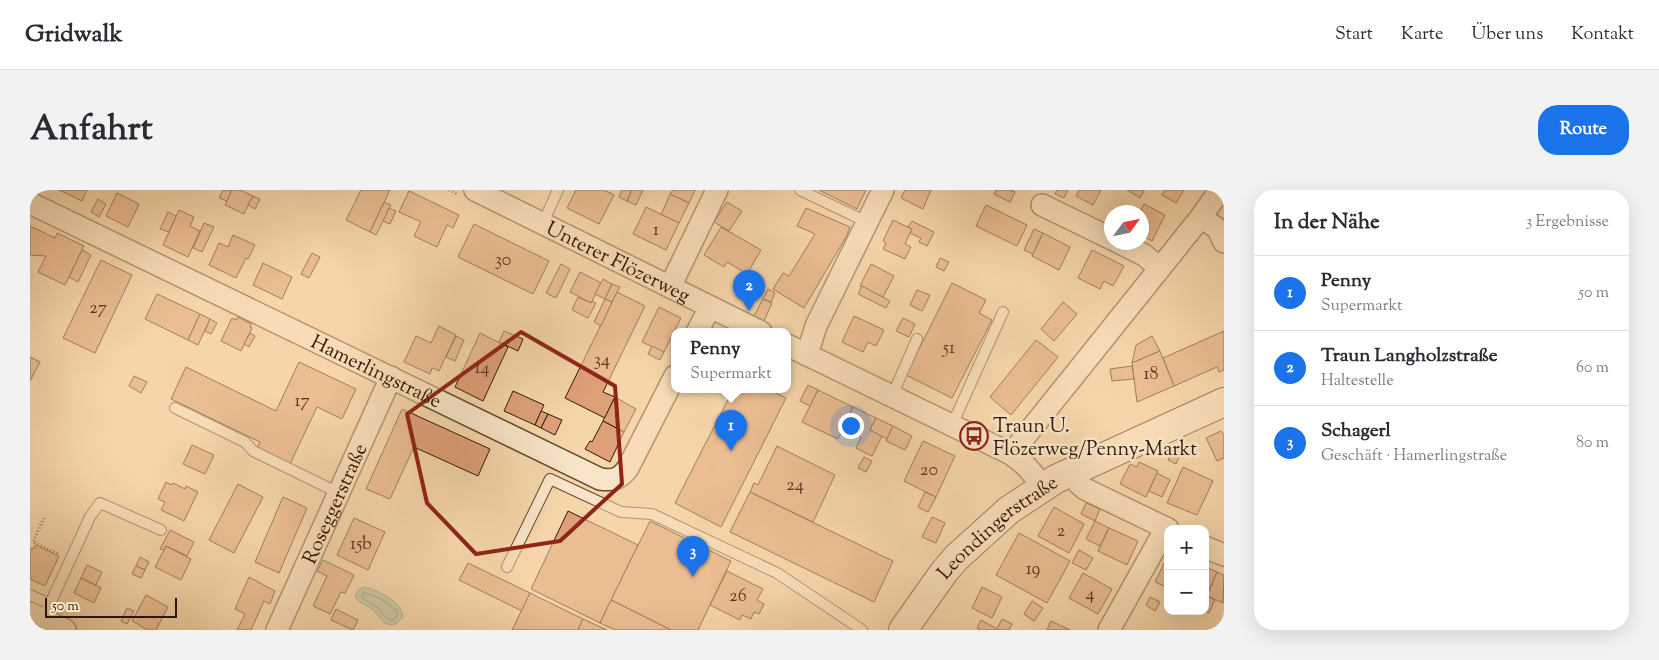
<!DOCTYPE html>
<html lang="de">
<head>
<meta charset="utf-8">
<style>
	body { margin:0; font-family:"Sorts Mill Goudy",serif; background:#f2f2f3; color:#2b2b33 }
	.controls { position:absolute; right:15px; bottom:15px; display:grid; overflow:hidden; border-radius:10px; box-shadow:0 5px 20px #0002 }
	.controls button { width:45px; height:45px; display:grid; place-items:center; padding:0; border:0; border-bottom:1px solid #e1e1e2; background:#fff; color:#2b2b33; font:25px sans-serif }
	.compass { position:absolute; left:1074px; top:15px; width:45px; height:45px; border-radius:50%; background:#fff; box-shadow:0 5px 20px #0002; rotate:57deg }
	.scale { position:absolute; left:15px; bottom:12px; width:132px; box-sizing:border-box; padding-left:5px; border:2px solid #321605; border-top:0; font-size:14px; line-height:18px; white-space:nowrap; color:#321605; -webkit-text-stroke:4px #f8e4c8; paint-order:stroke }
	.you { position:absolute; left:820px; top:235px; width:18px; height:18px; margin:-12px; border:4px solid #fff; border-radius:50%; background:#1a73e8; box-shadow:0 0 0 8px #1a73e833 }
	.badge { display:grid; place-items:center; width:32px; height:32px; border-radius:50%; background:#1a73e8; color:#fff; font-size:16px; font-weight:700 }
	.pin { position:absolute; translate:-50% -41px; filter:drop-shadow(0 1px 2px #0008) }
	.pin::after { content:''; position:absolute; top:26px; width:18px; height:15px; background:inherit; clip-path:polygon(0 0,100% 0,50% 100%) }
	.popup { position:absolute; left:641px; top:138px; width:120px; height:65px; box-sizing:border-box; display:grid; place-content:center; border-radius:10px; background:#fff; filter:drop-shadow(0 1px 4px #0005); font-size:16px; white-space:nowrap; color:#7c7c81 }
	.popup b { font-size:19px; color:#2b2b33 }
	.popup::after { content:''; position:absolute; left:50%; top:100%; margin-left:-10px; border:10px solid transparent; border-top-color:#fff }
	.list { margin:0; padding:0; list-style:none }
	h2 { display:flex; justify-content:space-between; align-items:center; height:65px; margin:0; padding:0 20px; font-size:21px }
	h2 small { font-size:16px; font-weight:400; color:#7c7c81 }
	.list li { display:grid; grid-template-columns:32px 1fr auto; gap:15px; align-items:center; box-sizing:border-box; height:75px; padding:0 20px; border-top:1px solid #e1e1e2 }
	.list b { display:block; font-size:19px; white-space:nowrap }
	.list p { margin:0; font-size:16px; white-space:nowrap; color:#7c7c81 }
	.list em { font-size:16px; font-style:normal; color:#7c7c81 }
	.map { position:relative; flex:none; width:1194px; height:440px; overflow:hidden; border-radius:20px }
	header { display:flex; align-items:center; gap:30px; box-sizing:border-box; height:70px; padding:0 25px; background:#fff; border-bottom:1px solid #e1e1e2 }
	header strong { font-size:24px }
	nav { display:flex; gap:28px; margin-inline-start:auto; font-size:18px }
	.intro { display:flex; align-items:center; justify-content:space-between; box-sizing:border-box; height:120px; padding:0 30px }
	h1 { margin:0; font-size:35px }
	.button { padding:12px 22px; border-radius:20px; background:#1a73e8; color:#fff; font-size:18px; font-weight:700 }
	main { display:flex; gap:30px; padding:0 30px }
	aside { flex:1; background:#fff; border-radius:20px; box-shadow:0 5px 20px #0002 }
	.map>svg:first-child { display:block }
</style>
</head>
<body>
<header>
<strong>Gridwalk</strong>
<nav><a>Start</a><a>Karte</a><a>Über uns</a><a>Kontakt</a></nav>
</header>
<div class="intro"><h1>Anfahrt</h1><a class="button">Route</a></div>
<main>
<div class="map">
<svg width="1194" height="440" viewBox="0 0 1194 440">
	<rect width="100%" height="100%" fill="#f5d6aa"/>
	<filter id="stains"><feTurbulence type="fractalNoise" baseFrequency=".004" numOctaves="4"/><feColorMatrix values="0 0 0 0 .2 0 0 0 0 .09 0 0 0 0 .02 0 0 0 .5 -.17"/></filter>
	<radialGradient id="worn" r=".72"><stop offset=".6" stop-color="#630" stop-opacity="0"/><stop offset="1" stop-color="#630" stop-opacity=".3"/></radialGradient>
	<path fill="#9dbaa3" stroke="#727864" d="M334 397C348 400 372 412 373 427L364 435C353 435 351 429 345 422 339 415 330 415 325 407L328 400Z"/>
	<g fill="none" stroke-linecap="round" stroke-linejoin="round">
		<polygon stroke="#686854" stroke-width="1" points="335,403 350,408 367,421 367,426 362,430 356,428 348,418 332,408 332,405"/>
	</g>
	<g fill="#dea079" stroke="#321605">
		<polygon points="29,0 57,0 52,11"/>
		<polygon points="193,0 202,0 197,11 189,8"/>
		<polygon points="202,0 210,0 223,6 214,24 195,15"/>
		<polygon points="331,0 360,0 340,42 316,30"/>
		<polygon points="546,0 574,0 584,5 569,34 537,18"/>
		<polygon points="592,0 602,0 597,11 589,7"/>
		<polygon points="602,0 613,0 606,15 597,11"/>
		<polygon points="643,0 665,0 659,13 640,4"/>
		<polygon points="789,0 836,0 827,19"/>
		<polygon points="875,0 901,0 893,19 871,8"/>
		<polygon points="966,0 980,0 985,2 980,12 964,4"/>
		<polygon points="1027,0 1038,0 1034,8 1025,4"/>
		<polygon points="1049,0 1071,0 1063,15 1046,6"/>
		<polygon points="1097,0 1112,0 1114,1 1110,8"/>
		<polygon points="1135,0 1154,0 1146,13 1132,5"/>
		<polygon points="379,1 429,25 423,38 417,35 407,57 384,46 391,32 369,22"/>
		<polygon points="87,3 109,14 98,37 76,26"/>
		<polygon points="640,4 659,13 649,33 631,25"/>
		<polygon points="223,6 230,9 225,19 218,15"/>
		<polygon points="68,9 76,14 69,27 61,22"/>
		<polygon points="354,12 361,15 346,45 340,42"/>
		<polygon points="697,12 712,21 699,41 684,32"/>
		<polygon points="1114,14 1135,25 1122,51 1112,45 1112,22 1110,22"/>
		<polygon points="956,15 997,35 987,56 946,36"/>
		<polygon points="616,17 649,33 636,60 603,44"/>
		<polygon points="359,18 366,21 360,34 353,31"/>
		<polygon points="776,18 820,37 816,47 774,118 743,99 753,83 759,86 785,44 767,36"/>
		<polygon points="149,20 164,27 160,36 170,41 158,67 133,55"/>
		<polygon points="138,22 146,26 139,42 130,39"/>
		<polygon points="863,30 882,39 875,54 881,57 875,69 853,59 856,53 853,51"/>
		<polygon points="882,31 904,42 897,56 889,52 891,48 880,43 882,39 878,37"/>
		<polygon points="174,33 184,37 172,62 163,58"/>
		<polygon points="444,34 519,71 503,104 428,67"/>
		<polygon points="0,36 25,48 27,43 54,56 35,95 8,82 16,66 0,65"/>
		<polygon points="691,37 731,60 717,84 697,72 694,77 674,65"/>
		<polygon points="1004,39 1013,43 1003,64 994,60"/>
		<polygon points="1013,43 1040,57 1029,80 1002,66"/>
		<polygon points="203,45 225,55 218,69 216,68 206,88 179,75 189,53 198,57"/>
		<polygon points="52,60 61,65 48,92 39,87"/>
		<polygon points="1062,60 1094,76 1083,96 1074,91 1070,99 1048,88"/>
		<polygon points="282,63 290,67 279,88 271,84"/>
		<polygon points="910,68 919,72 914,81 906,77"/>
		<polygon points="71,70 102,85 65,163 33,148"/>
		<polygon points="233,73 262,87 252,109 223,95"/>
		<polygon points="531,74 540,79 526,108 516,103"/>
		<polygon points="841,74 864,86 853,107 830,96"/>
		<polygon points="550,82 571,93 561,113 540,102"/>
		<polygon points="573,89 582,94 575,109 565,104"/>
		<polygon points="922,93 956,110 949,123 962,130 922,208 876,185"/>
		<polygon points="582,94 590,97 582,112 575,109"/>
		<polygon points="832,96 860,111 856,118 828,104"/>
		<polygon points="738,99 745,103 741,112 733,109"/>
		<polygon points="887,100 900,105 892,121 880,115"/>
		<polygon points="587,102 615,116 573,202 585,207 575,228 535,208"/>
		<polygon points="127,104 170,124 158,150 115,129"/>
		<polygon points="548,107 561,113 562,111 566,113 558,128 542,120"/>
		<polygon points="575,109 582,112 571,136 564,132"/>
		<polygon points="733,109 742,113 734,131 724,126"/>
		<polygon points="1033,112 1047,124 1024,151 1011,139"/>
		<polygon points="629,117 651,128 634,162 612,152"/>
		<polygon points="170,124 180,129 168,155 158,150"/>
		<polygon points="824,126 854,140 846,156 838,152 833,162 812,152"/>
		<polygon points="208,127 221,134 220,137 222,138 211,161 191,151 202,128 206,130"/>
		<polygon points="873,128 885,134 879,147 866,141"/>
		<polygon points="180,129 187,133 181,144 175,141"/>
		<polygon points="409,136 426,145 409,181 402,178 400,184 374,172 386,146 401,153"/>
		<polygon points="474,141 493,149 488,161 469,152"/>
		<polygon points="1194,141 1194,180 1189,182 1187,177 1144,196 1133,168"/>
		<polygon points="220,143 225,146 219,157 214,154"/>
		<polygon points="450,143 478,157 453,211 425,197"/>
		<polygon points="426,146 434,150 425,171 416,167"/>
		<polygon points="1122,146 1130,161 1102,173 1106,155"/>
		<polygon points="1006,150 1028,167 981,225 960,207"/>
		<polygon points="622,156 634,162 630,170 618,164"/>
		<polygon points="1130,161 1144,196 1107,212 1102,173"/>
		<polygon points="0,167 10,172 0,191"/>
		<polygon points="269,172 326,199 312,229 287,217 260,274 227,258 230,252 141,209 156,177 246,221"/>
		<polygon points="1102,176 1104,189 1082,191 1080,179"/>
		<polygon points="104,186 117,192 111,203 99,196"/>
		<polygon points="778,195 788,200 780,216 770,211"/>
		<polygon points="703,200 740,200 756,208 691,337 645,313"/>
		<polygon points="788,200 823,217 808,249 772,232"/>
		<polygon points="483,201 514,215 505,235 474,221"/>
		<polygon points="585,207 606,219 594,242 573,231"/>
		<polygon points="823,217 846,228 840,240 852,246 842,266 826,258 831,247 813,238"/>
		<polygon points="372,219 460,259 448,286 384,257 360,309 336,299"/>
		<polygon points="511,221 518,224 511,238 505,235"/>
		<polygon points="518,224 532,230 525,245 511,238"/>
		<polygon points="846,228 863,236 857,249 840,240"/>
		<polygon points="573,231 594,242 580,272 555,259 560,251 562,252"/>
		<polygon points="863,236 882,246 875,260 856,251"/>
		<polygon points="1191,241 1194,245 1194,268 1187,271 1176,248"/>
		<polygon points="893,251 925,266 906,307 874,291"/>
		<polygon points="162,255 184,265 175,284 153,274"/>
		<polygon points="747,256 805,285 783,332 720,302 724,293 728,295"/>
		<polygon points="1143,259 1151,263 1146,274 1138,270"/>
		<polygon points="834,267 842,271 836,282 828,278"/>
		<polygon points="1109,272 1128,281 1116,307 1090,294 1100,274 1107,277"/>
		<polygon points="1153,277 1183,291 1167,325 1137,313"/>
		<polygon points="1127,283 1140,290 1132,307 1119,301"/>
		<polygon points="136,292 142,295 143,293 155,299 156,296 168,302 154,331 131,320 135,312 128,309"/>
		<polygon points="208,294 233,307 204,363 179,350"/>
		<polygon points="720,302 863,371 844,412 700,342"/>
		<polygon points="895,302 906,307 898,322 888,317"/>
		<polygon points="253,307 277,318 249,383 225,372"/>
		<polygon points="1056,313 1070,319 1065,331 1051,324"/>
		<polygon points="1024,317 1054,334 1039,363 1008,346"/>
		<polygon points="538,321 608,355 570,433 501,399"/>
		<polygon points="902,327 915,333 906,353 892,347"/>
		<polygon points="324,328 355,342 338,380 307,365"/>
		<polygon points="620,331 701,371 668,440 641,440 581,410"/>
		<polygon points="1065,331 1079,338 1070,356 1056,349"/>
		<polygon points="1079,338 1108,351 1097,375 1068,361"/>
		<polygon points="140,340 164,352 157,366 136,356 134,360 130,359"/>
		<polygon points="989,343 1040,371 1017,413 966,385"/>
		<polygon points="6,355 29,366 15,396 0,389 0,358 3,359"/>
		<polygon points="136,356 161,369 151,390 125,377"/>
		<polygon points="1049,360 1063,368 1056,380 1042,373"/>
		<polygon points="1138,365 1138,398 1125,392"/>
		<polygon points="110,367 119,372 115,380 106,376"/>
		<polygon points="293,370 324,385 315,403 311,402 300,424 283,416 297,386 287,381"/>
		<polygon points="438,373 500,403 492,421 429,390"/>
		<polygon points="57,375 72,382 66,395 51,388"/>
		<polygon points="106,376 115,380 111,388 102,384"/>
		<polygon points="1175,377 1187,382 1177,406 1175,406"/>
		<polygon points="697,381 733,399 727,410 734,414 729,424 724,422 721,429 712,425 710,430 680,415"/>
		<polygon points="1187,382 1194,385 1193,413 1177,406"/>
		<polygon points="1053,383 1082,399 1068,424 1039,408"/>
		<polygon points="219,387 245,401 240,414 234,411 221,440 207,440 215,424 205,419"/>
		<polygon points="51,388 71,398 64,413 44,403"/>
		<polygon points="952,397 972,407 962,428 942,418"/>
		<polygon points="500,403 553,429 548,440 482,440"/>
		<polygon points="116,405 138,417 126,440 118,440 102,431"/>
		<polygon points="1177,406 1185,410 1179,423 1175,421"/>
		<polygon points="1120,407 1130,412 1125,421 1116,415"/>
		<polygon points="581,410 641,440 585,440 570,433"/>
		<polygon points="1002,411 1013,418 1004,431 994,424"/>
		<polygon points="97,418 104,421 97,434 91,431"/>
		<polygon points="306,419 328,430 323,440 301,430"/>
		<polygon points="553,429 577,440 548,440"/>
		<polygon points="972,429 982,434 979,440 950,440 947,438 951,430 967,439"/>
		<polygon points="1021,431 1040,440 1017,440"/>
	</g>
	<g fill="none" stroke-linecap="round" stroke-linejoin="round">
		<defs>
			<g id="lane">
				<polyline points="770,0 837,32"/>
				<polyline points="513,33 528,0"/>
				<polyline points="862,206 887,149"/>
				<polyline points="145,218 215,252 223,261 309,303"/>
				<polyline points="922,235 973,122"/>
				<polyline points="477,377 520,289 591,322 622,324 747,383 832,440"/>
				<polyline points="0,405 20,414"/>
				<polyline points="13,429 60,327 70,313 131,340"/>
			</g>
			<g id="street">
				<path id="s1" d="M445 0 731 142"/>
				<path id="s2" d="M0 13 570 289C584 291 590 289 598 278L645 186"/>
				<polyline points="1012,15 1082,49"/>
				<polyline points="1171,27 1188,39 1194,52"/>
				<polyline points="1088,52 1114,65 1130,78"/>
				<polyline points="640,97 687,0"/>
				<polyline points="667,142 680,117"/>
				<path d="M757 155 981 264C995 274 1004 283 1012 298"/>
				<polyline points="777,165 786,136 853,0"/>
				<polyline points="981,264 1171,27 1190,0"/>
				<polyline points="1043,281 1049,294 1055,299 1138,339"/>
				<polyline points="1175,357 1194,365"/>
				<polyline points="0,423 35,440"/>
				<path id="s3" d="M247 440 361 187"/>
				<polyline points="1079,440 1136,338"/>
			</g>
			<g id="secondary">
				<path id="s4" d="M873 440 914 382 927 367 979 320 1026 289 1194 212"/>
			</g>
		</defs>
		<use href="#lane" stroke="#63462e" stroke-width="12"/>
		<use href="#street" stroke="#63462e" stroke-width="24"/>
		<use href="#secondary" stroke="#321605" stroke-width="30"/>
		<g stroke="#321605" stroke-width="3" stroke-dasharray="1 2.5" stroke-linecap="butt">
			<polyline points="419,0 427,4"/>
			<polyline points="14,328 3,352 29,364"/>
		</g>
		<use href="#lane" stroke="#f8e4c8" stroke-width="10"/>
		<use href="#street" stroke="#f8e4c8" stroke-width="21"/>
		<use href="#secondary" stroke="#f8e4c8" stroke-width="28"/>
	</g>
	<path d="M0 0H1194V440H0ZM491 142 585 196 592 294 530 351 446 364 397 313 377 224Z" fill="#f5d6aa" fill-opacity=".55" fill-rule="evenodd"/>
	<path fill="none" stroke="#8f2418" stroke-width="4" stroke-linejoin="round" d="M491 142 585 196 592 294 530 351 446 364 397 313 377 224Z"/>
	<defs>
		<symbol id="bus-ring" viewBox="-11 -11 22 22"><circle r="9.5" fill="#f8e4c8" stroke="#8f2418" stroke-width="1.5"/><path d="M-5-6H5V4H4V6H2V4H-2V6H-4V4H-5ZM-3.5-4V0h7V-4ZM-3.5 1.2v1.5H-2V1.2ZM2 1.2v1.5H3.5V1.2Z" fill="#8f2418"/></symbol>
	</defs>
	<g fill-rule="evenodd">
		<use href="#bus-ring" x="928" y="230" width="32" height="32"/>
	</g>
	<g text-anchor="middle" stroke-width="5" stroke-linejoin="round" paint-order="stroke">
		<g font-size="18" fill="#5d3822">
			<text x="626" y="45">1</text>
			<text x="473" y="75">30</text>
			<text x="68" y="123">27</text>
			<text x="919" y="163">51</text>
			<text x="572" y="175">34</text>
			<text x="452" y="183">14</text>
			<text x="1121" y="189">18</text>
			<text x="272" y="216">17</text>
			<text x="899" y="285">20</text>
			<text x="765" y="300">24</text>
			<text x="1031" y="346">2</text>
			<text x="331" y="359">15b</text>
			<text x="1003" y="384">19</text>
			<text x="1060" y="409">4</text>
			<text x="708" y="411">26</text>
		</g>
		<g font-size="20" fill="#321605" stroke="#f8e4c8">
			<text dy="7" stroke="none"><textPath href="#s1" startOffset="160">Unterer Flözerweg</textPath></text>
			<text dy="7" stroke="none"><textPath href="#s2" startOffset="385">Hamerlingstraße</textPath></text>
			<text dy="7" stroke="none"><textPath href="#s3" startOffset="139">Roseggerstraße</textPath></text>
			<text dy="7" stroke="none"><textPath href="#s4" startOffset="141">Leondingerstraße</textPath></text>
		</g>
		<g font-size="20" fill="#321605" stroke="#f8e4c8" text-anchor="start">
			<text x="963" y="242">Traun U.<tspan x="963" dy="23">Flözerweg/Penny-Markt</tspan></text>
		</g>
	</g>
	<rect width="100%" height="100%" filter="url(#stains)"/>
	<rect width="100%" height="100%" fill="url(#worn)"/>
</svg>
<div class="controls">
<button>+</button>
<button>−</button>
</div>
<svg class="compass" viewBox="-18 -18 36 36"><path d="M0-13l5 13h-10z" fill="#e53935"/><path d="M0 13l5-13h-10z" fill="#7c7c81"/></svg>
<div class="scale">50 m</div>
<div class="you"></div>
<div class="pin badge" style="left:701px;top:261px">1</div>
<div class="popup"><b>Penny</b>Supermarkt</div>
<div class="pin badge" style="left:719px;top:121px">2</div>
<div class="pin badge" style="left:663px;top:387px">3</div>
</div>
<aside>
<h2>In der Nähe<small>3 Ergebnisse</small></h2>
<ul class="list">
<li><span class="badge">1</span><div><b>Penny</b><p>Supermarkt</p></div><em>50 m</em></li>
<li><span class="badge">2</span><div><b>Traun Langholzstraße</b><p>Haltestelle</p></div><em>60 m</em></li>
<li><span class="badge">3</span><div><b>Schagerl</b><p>Geschäft · Hamerlingstraße</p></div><em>80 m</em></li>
</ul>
</aside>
</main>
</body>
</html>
